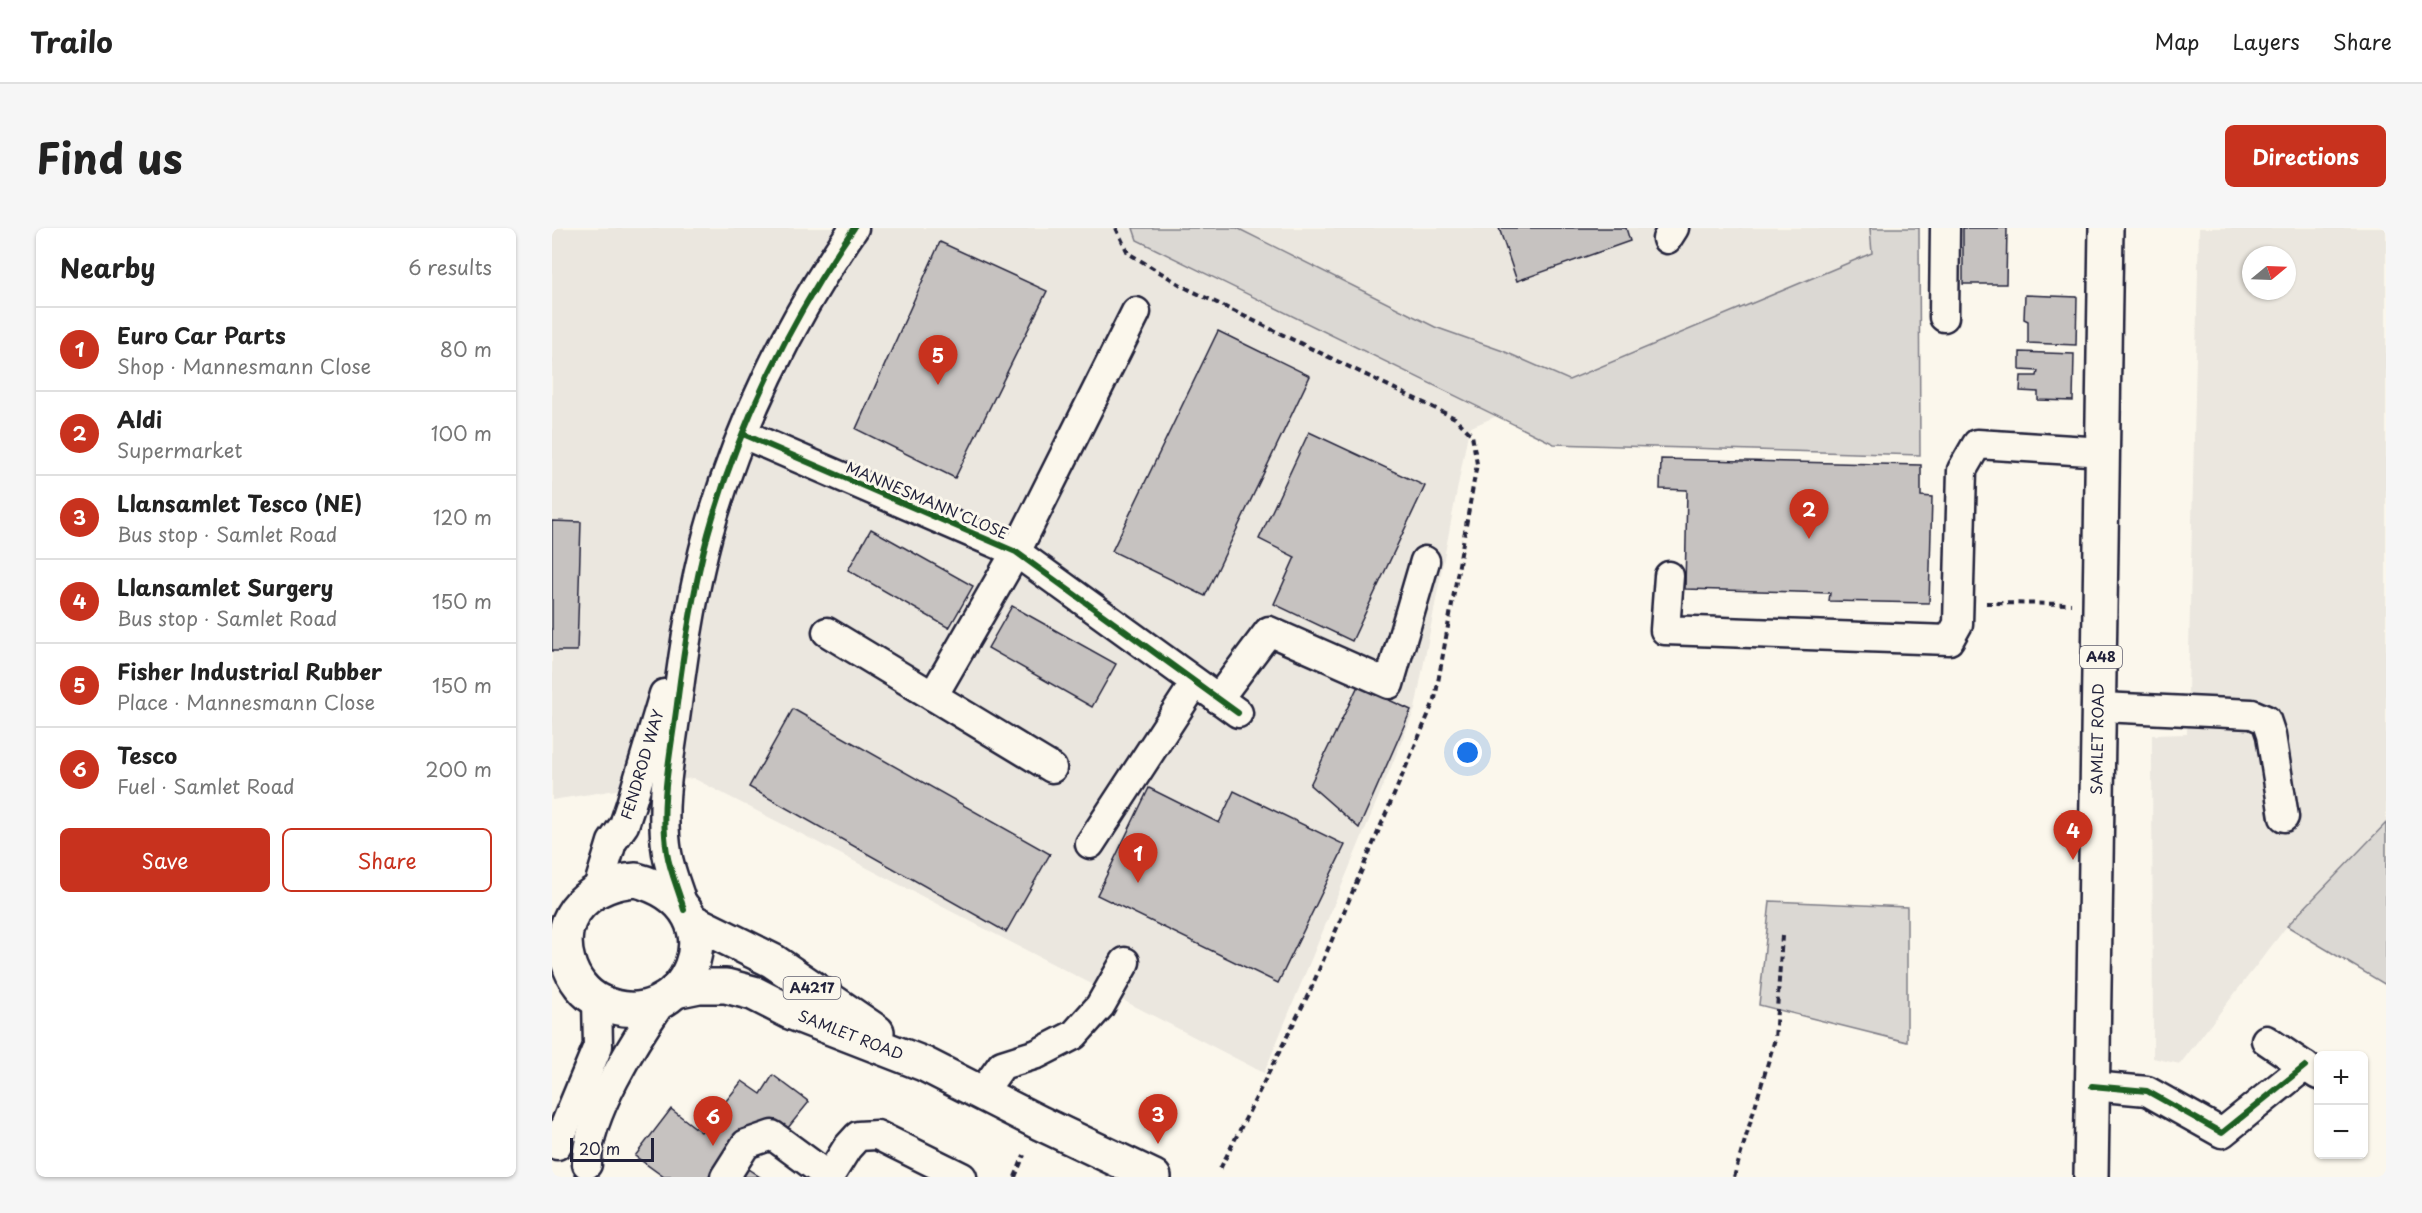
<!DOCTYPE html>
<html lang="en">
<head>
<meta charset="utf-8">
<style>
	body { margin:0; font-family:"Playpen Sans",sans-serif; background:#f6f6f6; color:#222 }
	.controls { position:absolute; right:18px; bottom:18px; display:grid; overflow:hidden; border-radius:9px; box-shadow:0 2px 4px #0004 }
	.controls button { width:54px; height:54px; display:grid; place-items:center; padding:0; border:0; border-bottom:2px solid #e0e0e0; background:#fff; color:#222; font:30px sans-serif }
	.compass { position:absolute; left:1690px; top:18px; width:54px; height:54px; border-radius:50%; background:#fff; box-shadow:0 2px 4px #0004; rotate:71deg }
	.scale { position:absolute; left:18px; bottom:15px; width:84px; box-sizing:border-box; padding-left:6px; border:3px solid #22223b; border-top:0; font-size:16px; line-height:21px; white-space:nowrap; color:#22223b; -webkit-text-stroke:4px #fbf7ec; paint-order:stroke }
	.you { position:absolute; left:916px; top:525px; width:21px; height:21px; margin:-15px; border:4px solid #fff; border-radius:50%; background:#1a73e8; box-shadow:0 0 0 9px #1a73e833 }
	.badge { display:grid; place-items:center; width:39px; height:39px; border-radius:50%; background:#c8321e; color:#fff; font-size:20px; font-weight:700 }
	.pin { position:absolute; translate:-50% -50px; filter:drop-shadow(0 2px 3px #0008) }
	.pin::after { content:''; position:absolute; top:32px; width:21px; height:18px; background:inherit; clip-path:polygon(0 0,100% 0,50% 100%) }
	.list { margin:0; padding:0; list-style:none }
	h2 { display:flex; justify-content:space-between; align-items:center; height:78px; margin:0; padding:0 24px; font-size:26px }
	h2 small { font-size:20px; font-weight:400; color:#767676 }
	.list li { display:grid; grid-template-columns:39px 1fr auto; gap:18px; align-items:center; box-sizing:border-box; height:84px; padding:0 24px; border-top:2px solid #e0e0e0 }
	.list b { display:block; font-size:22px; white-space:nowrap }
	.list p { margin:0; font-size:20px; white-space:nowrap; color:#767676 }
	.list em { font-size:20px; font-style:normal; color:#767676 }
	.actions { display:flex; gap:12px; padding:18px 24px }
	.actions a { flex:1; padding:14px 0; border:2px solid #c8321e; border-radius:9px; text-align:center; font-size:21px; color:#c8321e }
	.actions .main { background:#c8321e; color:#fff }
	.map { position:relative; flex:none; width:1834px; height:949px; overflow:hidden; border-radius:9px }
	header { display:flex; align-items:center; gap:36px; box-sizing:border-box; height:84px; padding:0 30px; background:#fff; border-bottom:2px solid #e0e0e0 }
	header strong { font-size:28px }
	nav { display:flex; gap:33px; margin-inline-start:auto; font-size:21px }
	.intro { display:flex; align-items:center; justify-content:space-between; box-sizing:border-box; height:144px; padding:0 36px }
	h1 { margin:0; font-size:42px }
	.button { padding:15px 27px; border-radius:9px; background:#c8321e; color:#fff; font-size:21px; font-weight:700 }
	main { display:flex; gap:36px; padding:0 36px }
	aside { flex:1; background:#fff; border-radius:9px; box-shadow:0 2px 4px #0004 }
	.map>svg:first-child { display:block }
</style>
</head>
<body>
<header>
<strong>Trailo</strong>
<nav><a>Map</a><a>Layers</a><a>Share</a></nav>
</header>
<div class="intro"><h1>Find us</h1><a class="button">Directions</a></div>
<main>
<aside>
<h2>Nearby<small>6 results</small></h2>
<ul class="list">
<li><span class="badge">1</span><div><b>Euro Car Parts</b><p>Shop · Mannesmann Close</p></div><em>80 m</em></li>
<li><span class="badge">2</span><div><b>Aldi</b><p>Supermarket</p></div><em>100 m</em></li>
<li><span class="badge">3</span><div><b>Llansamlet Tesco (NE)</b><p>Bus stop · Samlet Road</p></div><em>120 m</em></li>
<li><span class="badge">4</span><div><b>Llansamlet Surgery</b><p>Bus stop · Samlet Road</p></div><em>150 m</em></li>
<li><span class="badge">5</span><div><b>Fisher Industrial Rubber</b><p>Place · Mannesmann Close</p></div><em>150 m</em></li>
<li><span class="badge">6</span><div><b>Tesco</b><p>Fuel · Samlet Road</p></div><em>200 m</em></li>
</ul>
<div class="actions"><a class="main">Save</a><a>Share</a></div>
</aside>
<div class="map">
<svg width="1834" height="949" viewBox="0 0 1834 949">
	<rect width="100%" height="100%" fill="#fbf7ec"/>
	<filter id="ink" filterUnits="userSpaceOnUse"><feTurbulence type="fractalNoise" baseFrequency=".0167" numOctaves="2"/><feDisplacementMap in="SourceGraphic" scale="12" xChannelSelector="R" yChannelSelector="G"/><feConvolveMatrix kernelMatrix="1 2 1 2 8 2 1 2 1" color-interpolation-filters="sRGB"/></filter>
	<g filter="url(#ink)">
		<g fill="#ebe7df" fill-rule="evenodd">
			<polygon points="0,0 1318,0 1320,25 917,200 863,481 712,845 141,550 0,572"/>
			<path d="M1647 0H1834V595L1735 698 1628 836 1601 830 1600 507 1635 506ZM1699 27H1735V63H1699Z"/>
		</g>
		<g fill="#dbd8d3" stroke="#7e7d87" stroke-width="1.5">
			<polygon points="581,0 685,0 883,99 951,123 1017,152 1320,25 1318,0 1367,0 1368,227 1002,216 585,12"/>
			<polygon points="1834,595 1834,757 1735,698"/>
			<polygon points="1218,673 1355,679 1355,814 1207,777"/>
		</g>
		<g fill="#c6c2c0" stroke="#22223b" stroke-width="1.5">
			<polygon points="947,0 1074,0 1078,13 965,53"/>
			<polygon points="1411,0 1455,0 1454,56 1411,56"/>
			<polygon points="388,14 495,63 403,250 304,201"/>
			<polygon points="1473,67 1525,69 1524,117 1476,115 1476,93 1472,91"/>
			<polygon points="666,103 758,148 653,368 560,323"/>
			<polygon points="1468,124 1522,126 1521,173 1486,172 1486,164 1468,163 1469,148 1485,148 1486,143 1468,142"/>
			<polygon points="757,204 873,258 800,413 722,376 743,329 707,311"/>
			<polygon points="1109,231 1369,237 1369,268 1380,269 1377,375 1277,373 1278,365 1133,361 1135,262 1108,261"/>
			<polygon points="0,293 29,294 25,423 0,423"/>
			<polygon points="319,301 421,358 397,400 296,342"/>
			<polygon points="460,378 564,436 540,479 436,420"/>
			<polygon points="806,458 859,482 807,600 758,557"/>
			<polygon points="241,481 498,626 454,704 197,559"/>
			<polygon points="597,560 667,595 682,563 793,617 726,755 545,667"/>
			<polygon points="221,847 257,874 222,917 213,906 190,937 208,949 112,949 83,928 119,881 149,904 190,853 209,866"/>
		</g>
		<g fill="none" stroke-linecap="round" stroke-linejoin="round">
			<defs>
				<g id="minor">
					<polyline points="1115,11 1122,0"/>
					<polyline points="1392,89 1393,0"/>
					<polyline points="191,206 464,324 686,485"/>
					<polyline points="1117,348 1113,402 1397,412 1406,396 1410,242 1425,216 1552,224"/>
					<polyline points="275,404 500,540"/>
					<polyline points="381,468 464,324 584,84"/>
					<polyline points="666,471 717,403 837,456 873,333"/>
					<polyline points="1549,479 1700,486 1714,492 1719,507 1732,589"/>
					<polyline points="538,616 643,455"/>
					<path id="s1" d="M46 660 60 614 72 597 79 576 112 466"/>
					<path d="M132 682C127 663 118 644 115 625 107 576 119 524 125 476 132 419 141 362 156 306 186 198 238 92 302 0"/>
					<polyline points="1714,812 1766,847"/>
					<polyline points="1540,858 1595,863 1670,905 1753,838"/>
					<polyline points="429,866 450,837 485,826 522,807 548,778 573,734"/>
					<polyline points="5,917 46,818 45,772"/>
					<path d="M35 936C34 889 83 812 110 773"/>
					<polyline points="173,949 194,916 220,907 277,949"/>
					<polyline points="277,949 295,920 306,908 325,907 410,949"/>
				</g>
				<g id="major">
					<path d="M84 652C195 681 132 813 49 774 33 767 21 751 16 733 2 685 41 655 84 652Z"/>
					<polyline points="142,694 221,733 325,804"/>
					<path id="s2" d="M123 763 147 758H174L201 765 238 784 372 836 488 895 602 949"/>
					<path id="s3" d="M1539 949 1554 0"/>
				</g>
			</defs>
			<use href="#minor" stroke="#22223b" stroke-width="33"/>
			<use href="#major" stroke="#22223b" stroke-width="38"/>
			<g stroke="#22223b" stroke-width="4" stroke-dasharray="6 4.5" stroke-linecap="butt">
				<polyline points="564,0 576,25 634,60 903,190 920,207 925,236 883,471 758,763 667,943"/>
				<polyline points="1434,375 1519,376"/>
				<polyline points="463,949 472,927"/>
				<polyline points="1182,949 1223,811 1230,708"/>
			</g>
			<use href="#minor" stroke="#fbf7ec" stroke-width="28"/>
			<use href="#major" stroke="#fbf7ec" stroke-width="33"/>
			<defs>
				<g id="cycleway">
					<polyline points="191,206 464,324 686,485"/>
					<path d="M132 682C127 663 118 644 115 625 107 576 119 524 125 476 132 419 141 362 156 306 186 198 238 92 302 0"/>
					<polyline points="1540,858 1595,863 1670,905 1753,838"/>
				</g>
			</defs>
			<use href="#cycleway" stroke="#fbf7ec" stroke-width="10"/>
			<use href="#cycleway" stroke="#1b5e20" stroke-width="6"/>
		</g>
	</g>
	<g text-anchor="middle" stroke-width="6" stroke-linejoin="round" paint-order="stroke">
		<g fill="#fbf7ec" stroke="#636270" stroke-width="1.5">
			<rect x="1528" y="418" width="42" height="22" rx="4.5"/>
			<rect x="231.5" y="749" width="57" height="22" rx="4.5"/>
		</g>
		<g font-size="14" font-weight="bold" fill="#22223b">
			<text x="1549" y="434">A48</text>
			<text x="260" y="765">A4217</text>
		</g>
		<g font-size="15" fill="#22223b" stroke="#fbf7ec">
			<text transform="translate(375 273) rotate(23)" y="5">MANNESMANN CLOSE</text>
			<text dy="5" stroke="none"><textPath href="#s3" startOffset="438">SAMLET ROAD</textPath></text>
			<text dy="5" stroke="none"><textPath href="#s1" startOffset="132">FENDROD WAY</textPath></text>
			<text dy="5" stroke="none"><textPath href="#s2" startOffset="186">SAMLET ROAD</textPath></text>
		</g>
	</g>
</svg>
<div class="controls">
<button>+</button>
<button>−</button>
</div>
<svg class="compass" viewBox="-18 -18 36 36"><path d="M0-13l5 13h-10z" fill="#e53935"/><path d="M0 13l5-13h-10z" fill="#767676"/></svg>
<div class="scale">20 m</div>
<div class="you"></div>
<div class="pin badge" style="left:586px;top:655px">1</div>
<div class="pin badge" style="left:1257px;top:311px">2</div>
<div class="pin badge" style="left:606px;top:916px">3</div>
<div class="pin badge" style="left:1521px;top:632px">4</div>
<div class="pin badge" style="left:386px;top:157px">5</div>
<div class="pin badge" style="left:161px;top:918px">6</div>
</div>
</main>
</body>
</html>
